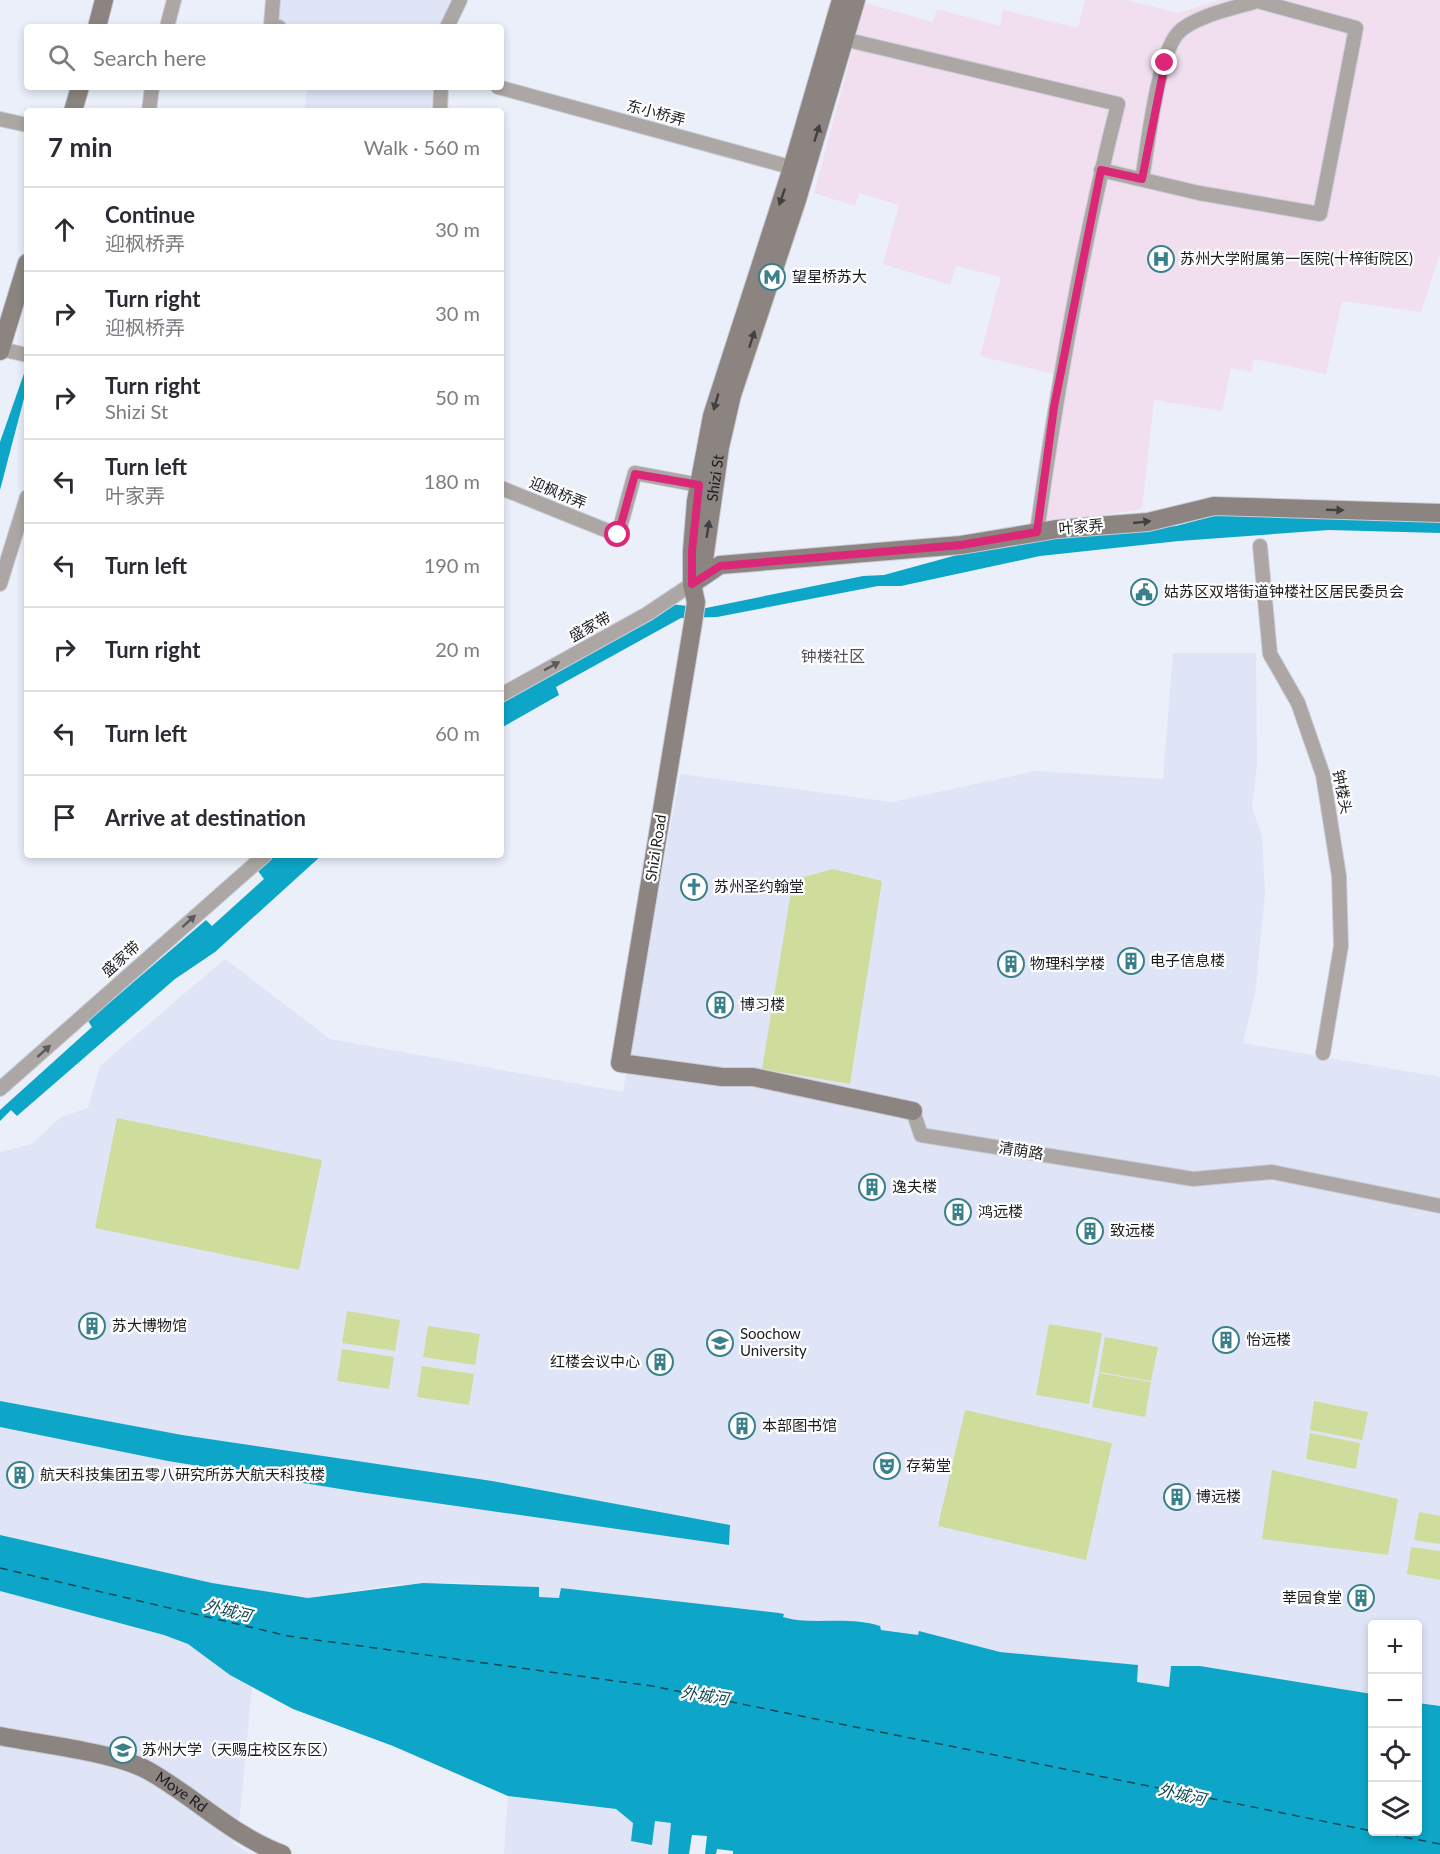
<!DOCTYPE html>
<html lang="en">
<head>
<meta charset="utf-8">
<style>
	body { margin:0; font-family:Lato,"Noto Sans SC",sans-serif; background:#f7f7f7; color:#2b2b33 }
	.controls { position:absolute; right:18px; bottom:18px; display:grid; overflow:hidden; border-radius:6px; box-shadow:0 3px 9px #0003 }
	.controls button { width:54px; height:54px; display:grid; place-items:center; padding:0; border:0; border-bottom:2px solid #e1e1e2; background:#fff; color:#2b2b33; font:30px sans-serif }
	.stop { position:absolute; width:18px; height:18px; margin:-14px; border:4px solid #db2777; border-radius:50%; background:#fff }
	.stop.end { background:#db2777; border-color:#fff; box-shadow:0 2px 6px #0008 }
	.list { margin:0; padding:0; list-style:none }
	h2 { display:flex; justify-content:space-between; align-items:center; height:78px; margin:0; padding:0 24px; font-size:26px }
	h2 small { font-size:20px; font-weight:400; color:#7c7c81 }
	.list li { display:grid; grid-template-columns:39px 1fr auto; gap:18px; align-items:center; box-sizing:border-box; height:84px; padding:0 24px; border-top:2px solid #e1e1e2 }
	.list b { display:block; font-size:22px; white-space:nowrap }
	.list p { margin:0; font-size:20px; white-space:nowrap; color:#7c7c81 }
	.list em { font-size:20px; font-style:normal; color:#7c7c81 }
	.icon { flex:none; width:33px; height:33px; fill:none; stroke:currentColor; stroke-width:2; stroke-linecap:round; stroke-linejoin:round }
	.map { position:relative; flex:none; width:1440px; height:1854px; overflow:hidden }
	.search { position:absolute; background:#fff; box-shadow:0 3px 9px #0003; left:24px; top:24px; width:480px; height:66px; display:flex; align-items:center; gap:15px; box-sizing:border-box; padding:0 21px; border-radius:6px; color:#7c7c81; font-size:22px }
	.panel { position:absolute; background:#fff; box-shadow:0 3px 9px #0003; left:24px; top:108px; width:480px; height:750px; border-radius:6px }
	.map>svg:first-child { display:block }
</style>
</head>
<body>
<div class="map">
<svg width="1440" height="1854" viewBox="0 0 1440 1854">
	<rect width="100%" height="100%" fill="#ebeffa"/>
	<g fill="#dfe4f7">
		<polygon points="271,0 459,0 447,27 267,27"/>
		<polygon points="308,87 433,87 431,111 304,111"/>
		<polygon points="1173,653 1256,653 1257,765 1252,808 1262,836 1265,894 1255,995 1243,1043 1440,1077 1440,1706 1418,1703 1418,1624 1372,1624 1372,1694 1200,1666 1169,1687 1137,1682 1138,1665 1000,1652 919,1631 918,1636 824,1621 796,1621 561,1588 559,1598 539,1597 539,1587 460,1583 393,1585 308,1598 212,1583 0,1535 0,1152 32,1144 61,1117 88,1108 100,1066 225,959 330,1039 623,1092 680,774 892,802 1036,771 1163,779"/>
		<polygon points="0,1591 164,1635 188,1644 252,1687 240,1813 233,1843 250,1854 0,1854"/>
		<polygon points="508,1796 616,1809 633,1823 631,1841 652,1844 655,1821 671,1823 668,1854 504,1854"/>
	</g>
	<polygon fill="#f1deef" points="1085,0 1127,0 1178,13 1219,0 1440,0 1440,254 1421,312 1342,301 1326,374 1254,359 1251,372 1231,368 1222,411 1154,400 1142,509 1038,525 1062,376 980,356 1001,277 956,266 950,285 883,264 899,205 859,193 855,206 814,193 865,3 933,22 937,9 1000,26 1003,10 1078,28"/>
	<g fill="#cfdd9c">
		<polygon points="833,869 882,881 850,1084 762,1069 793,880"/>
		<polygon points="117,1118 322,1160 299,1270 95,1228"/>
		<polygon points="347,1311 400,1320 395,1351 342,1343"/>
		<polygon points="1049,1324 1102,1333 1089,1404 1036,1395"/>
		<polygon points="428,1326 480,1334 475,1365 423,1357"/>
		<polygon points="1105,1337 1158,1347 1151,1381 1099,1372"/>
		<polygon points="342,1349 394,1357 389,1389 337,1381"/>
		<polygon points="422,1366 474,1374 469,1405 417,1397"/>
		<polygon points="1099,1373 1151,1382 1145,1417 1092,1407"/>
		<polygon points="1314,1401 1368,1412 1362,1440 1310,1430"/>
		<polygon points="965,1410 1112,1443 1086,1560 938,1526"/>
		<polygon points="1310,1433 1360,1443 1356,1469 1306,1459"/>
		<polygon points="1272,1470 1398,1499 1388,1555 1262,1539"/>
		<polygon points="1419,1512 1440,1516 1440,1544 1414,1540"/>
		<polygon points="1411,1547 1440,1551 1440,1580 1407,1574"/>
	</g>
	<g fill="#0da6c8">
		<polygon points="27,365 27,387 0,490 0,442"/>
		<polygon points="1217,515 1440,517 1440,533 1329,530 1179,541 1040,556 901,586 878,586 717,617 681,618 556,687 559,695 501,728 501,700 595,651 670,604 706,608 863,576 884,575 1023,537 1176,526"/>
		<polygon points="269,855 322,855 215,952 175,979 17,1116 11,1110 0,1121 0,1110 92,1027 88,1021 206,920 212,926 264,879 255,867"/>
		<polygon points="0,1401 182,1435 492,1481 730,1525 729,1545 359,1492 168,1461 0,1427"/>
		<path d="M0 1535 212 1583 308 1598 423 1583 539 1587V1597L559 1598 561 1588 779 1613 784 1614 783 1617C812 1626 847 1615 880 1626L881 1630 918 1635 919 1631 1000 1652 1138 1665 1137 1682 1169 1687 1171 1666H1200L1372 1694V1832H1418V1703L1440 1706V1854H733V1851L717 1849 716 1854H705L707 1836 692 1835 689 1854H668L671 1823 655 1821 652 1845 631 1841 633 1823 616 1809 508 1796 393 1746 293 1709 230 1675 188 1644 164 1635 0 1591Z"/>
	</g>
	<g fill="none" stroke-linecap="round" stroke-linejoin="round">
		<g stroke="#114856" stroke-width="1.5" stroke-dasharray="8 6" stroke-linecap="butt">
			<polyline points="0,1568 288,1636 652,1686 1372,1831"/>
			<polyline points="1377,1832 1440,1844"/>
		</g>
		<defs>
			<g id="street">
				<polyline points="273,0 271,25 279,27"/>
				<polyline points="167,27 174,0"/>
				<polyline points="447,27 460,0"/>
				<path d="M835 37 1118 104C1082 245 1057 388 1037 532"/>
				<polyline points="498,87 801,170"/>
				<polyline points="149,111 152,87"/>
				<polyline points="440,111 441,87"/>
				<polyline points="0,119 27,125"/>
				<polyline points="1101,170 1199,193 1320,214 1356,28 1254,0"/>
				<path d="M1142 179C1148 146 1157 57 1178 33 1192 17 1234 8 1254 2"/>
				<polyline points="1,349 27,355"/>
				<polyline points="501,488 618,535 635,473 699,485"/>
				<polyline points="1260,546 1270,654 1298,703 1323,775 1339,876 1341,946 1323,1053"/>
				<polyline points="0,584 27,497"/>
				<polyline points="501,695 647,614 692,584"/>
				<polyline points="0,1089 265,855"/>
				<polyline points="913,1111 921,1135 1193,1179 1272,1172 1440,1206"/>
			</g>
			<g id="secondary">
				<polyline points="841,0 792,168 712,416 696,501 692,551 692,584 696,602 693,623 620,1063 722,1077 753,1077 913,1111"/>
				<polyline points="97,27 104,0"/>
				<polyline points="73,111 80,87"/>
				<polyline points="0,351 27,263"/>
				<path id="s1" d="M696 577 703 567 720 447 732 395 797 200 856 0"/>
				<polyline points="692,584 720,565 961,545 1057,529 1148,522 1214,506 1440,513"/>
				<path id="s2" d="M0 1736C39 1744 113 1752 147 1770 194 1796 231 1835 282 1854"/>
			</g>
		</defs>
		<use href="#street" stroke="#cacdd7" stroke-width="16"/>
		<use href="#secondary" stroke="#cacdd7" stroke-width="20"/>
		<use href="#street" stroke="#aca7a4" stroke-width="14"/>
		<use href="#secondary" stroke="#8c8480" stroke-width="18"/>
	</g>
	<defs><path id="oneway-solid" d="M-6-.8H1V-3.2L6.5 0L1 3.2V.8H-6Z" transform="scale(1.5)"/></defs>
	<g fill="#434042">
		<use href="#oneway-solid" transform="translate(817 133) rotate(-73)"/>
		<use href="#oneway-solid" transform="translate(782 197) rotate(109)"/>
		<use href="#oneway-solid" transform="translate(752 339) rotate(-72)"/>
		<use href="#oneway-solid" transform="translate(716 402) rotate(106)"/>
		<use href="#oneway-solid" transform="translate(1335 510) rotate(2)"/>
		<use href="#oneway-solid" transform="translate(1142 522) rotate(-6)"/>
		<use href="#oneway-solid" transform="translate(708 529) rotate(-81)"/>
	</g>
	<g fill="#5c5b5b">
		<use href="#oneway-solid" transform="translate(552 666) rotate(-29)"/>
		<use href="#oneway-solid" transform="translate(189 921) rotate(-42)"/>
		<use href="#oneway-solid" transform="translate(44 1051) rotate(-42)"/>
	</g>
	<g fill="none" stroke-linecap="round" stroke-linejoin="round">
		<polyline stroke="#db2777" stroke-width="8" points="618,535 635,474 699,485 692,551 692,584 720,566 961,545 1037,532 1054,407 1101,170 1142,179 1165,63"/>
	</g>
	<defs>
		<symbol id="hospital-ring" viewBox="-11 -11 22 22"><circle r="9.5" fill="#fff" stroke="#39808a" stroke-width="1.5"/><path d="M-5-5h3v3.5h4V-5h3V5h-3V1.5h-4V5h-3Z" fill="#39808a"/></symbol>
		<symbol id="metro-ring" viewBox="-11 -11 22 22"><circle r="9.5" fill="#fff" stroke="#39808a" stroke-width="1.5"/><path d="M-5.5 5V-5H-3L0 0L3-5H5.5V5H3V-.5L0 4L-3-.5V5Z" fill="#39808a"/></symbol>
		<symbol id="civic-ring" viewBox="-11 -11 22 22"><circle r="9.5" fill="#fff" stroke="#39808a" stroke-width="1.5"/><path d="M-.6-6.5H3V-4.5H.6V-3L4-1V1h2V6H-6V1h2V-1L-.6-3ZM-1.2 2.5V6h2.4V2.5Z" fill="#39808a"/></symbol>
		<symbol id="church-ring" viewBox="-11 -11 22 22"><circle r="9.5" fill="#fff" stroke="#39808a" stroke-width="1.5"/><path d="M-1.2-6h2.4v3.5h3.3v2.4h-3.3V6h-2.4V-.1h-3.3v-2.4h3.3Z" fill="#39808a"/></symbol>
		<symbol id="building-ring" viewBox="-11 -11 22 22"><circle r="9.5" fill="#fff" stroke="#39808a" stroke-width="1.5"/><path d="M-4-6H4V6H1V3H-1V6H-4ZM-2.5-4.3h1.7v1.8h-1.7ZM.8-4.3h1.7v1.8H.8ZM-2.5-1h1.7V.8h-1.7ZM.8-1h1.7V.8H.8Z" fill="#39808a"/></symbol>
		<symbol id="university-ring" viewBox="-11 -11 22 22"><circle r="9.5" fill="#fff" stroke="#39808a" stroke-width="1.5"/><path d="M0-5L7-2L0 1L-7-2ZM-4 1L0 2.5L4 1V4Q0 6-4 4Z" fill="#39808a"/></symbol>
		<symbol id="theatre-ring" viewBox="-11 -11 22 22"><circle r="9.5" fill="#fff" stroke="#39808a" stroke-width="1.5"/><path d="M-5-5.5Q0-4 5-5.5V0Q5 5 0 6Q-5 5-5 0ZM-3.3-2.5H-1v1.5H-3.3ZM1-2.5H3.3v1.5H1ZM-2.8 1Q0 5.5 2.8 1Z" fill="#39808a"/></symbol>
	</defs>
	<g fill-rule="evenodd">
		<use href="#hospital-ring" x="1146" y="244" width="30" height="30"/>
		<use href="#metro-ring" x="757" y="262" width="30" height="30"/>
		<use href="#civic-ring" x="1129" y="577" width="30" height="30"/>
		<use href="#church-ring" x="679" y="872" width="30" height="30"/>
		<use href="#building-ring" x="1116" y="946" width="30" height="30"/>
		<use href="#building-ring" x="996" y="949" width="30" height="30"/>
		<use href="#building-ring" x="705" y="990" width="30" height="30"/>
		<use href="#building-ring" x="857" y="1172" width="30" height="30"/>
		<use href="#building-ring" x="943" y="1197" width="30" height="30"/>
		<use href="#building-ring" x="1075" y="1216" width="30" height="30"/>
		<use href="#building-ring" x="77" y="1311" width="30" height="30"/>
		<use href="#building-ring" x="1211" y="1325" width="30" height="30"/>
		<use href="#university-ring" x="705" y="1328" width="30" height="30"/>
		<use href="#building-ring" x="645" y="1347" width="30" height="30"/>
		<use href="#building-ring" x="727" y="1411" width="30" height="30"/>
		<use href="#theatre-ring" x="872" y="1451" width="30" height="30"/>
		<use href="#building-ring" x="5" y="1460" width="30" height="30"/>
		<use href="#building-ring" x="1162" y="1482" width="30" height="30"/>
		<use href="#building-ring" x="1346" y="1583" width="30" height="30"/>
		<use href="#university-ring" x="108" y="1735" width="30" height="30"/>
	</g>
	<g text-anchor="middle" stroke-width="4.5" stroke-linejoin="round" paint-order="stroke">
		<g font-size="15" fill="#1b1c20" stroke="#fff">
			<text transform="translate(656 113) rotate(15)" y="5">东小桥弄</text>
			<text dy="5" stroke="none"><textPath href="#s1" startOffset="102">Shizi St</textPath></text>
			<text transform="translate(558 493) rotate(22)" y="5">迎枫桥弄</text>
			<text transform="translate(1081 527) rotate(-5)" y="5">叶家弄</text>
			<text transform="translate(590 627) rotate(-29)" y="5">盛家带</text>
			<text transform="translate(1342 792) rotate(79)" y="5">钟楼头</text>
			<text transform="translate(656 848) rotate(-81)" y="5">Shizi Road</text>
			<text transform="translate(121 959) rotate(-42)" y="5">盛家带</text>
			<text transform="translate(1021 1151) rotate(9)" y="5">清荫路</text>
			<text dy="5" stroke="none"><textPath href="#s2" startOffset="192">Moye Rd</textPath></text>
		</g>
		<g font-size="15" fill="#1b1c20" stroke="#fff" text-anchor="start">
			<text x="1180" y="264">苏州大学附属第一医院(十梓街院区)</text>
			<text x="792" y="282">望星桥苏大</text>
			<text x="1164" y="597">姑苏区双塔街道钟楼社区居民委员会</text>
			<text x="714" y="892">苏州圣约翰堂</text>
			<text x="1150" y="966">电子信息楼</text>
			<text x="1030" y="969">物理科学楼</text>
			<text x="740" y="1010">博习楼</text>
			<text x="892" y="1192">逸夫楼</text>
			<text x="978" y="1217">鸿远楼</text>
			<text x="1110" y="1236">致远楼</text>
			<text x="112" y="1331">苏大博物馆</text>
			<text x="740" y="1339">Soochow<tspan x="740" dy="17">University</tspan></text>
			<text x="1246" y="1345">怡远楼</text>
			<text x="640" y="1367" text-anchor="end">红楼会议中心</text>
			<text x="762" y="1431">本部图书馆</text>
			<text x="906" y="1471">存菊堂</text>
			<text x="40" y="1480">航天科技集团五零八研究所苏大航天科技楼</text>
			<text x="1196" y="1502">博远楼</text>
			<text x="1342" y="1603" text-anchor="end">莘园食堂</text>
			<text x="142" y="1755">苏州大学（天赐庄校区东区）</text>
		</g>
		<g font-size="16" fill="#4d505a" stroke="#fff">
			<text x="833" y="662">钟楼社区</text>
		</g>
		<g font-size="16" font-style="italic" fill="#114856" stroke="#fff">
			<text transform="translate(228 1610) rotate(14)" y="6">外城河</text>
			<text transform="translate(705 1695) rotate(9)" y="6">外城河</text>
			<text transform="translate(1182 1794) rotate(13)" y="6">外城河</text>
		</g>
	</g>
</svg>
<div class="controls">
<button>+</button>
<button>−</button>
<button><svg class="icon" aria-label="locate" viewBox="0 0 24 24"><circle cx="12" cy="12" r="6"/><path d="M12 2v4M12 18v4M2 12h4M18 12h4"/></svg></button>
<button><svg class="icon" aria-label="layers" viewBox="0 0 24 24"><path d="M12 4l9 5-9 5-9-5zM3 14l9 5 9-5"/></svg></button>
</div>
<div class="stop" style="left:618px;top:535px"></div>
<div class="stop end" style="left:1165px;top:63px"></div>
<div class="search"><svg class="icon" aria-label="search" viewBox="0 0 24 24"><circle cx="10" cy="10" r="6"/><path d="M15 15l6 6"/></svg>Search here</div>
<section class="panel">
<h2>7 min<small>Walk · 560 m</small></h2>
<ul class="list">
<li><svg class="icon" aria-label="ahead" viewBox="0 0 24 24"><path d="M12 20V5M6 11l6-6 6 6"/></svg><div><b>Continue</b><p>迎枫桥弄</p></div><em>30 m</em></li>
<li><svg class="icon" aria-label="right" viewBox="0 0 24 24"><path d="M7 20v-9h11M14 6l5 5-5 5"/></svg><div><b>Turn right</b><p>迎枫桥弄</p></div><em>30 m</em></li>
<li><svg class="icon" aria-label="right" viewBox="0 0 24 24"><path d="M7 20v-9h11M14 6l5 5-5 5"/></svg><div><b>Turn right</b><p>Shizi St</p></div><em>50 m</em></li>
<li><svg class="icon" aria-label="left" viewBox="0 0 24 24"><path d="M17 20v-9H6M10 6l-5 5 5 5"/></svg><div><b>Turn left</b><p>叶家弄</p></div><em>180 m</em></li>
<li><svg class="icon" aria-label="left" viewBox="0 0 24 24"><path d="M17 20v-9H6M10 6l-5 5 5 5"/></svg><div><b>Turn left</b></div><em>190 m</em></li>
<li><svg class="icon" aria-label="right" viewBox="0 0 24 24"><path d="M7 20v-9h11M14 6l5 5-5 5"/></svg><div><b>Turn right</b></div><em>20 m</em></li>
<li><svg class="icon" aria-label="left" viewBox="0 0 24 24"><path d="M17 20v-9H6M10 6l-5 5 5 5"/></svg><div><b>Turn left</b></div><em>60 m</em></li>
<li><svg class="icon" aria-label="arrive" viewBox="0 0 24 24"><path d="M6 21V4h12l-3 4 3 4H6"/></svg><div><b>Arrive at destination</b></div></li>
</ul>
</section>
</div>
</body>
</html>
